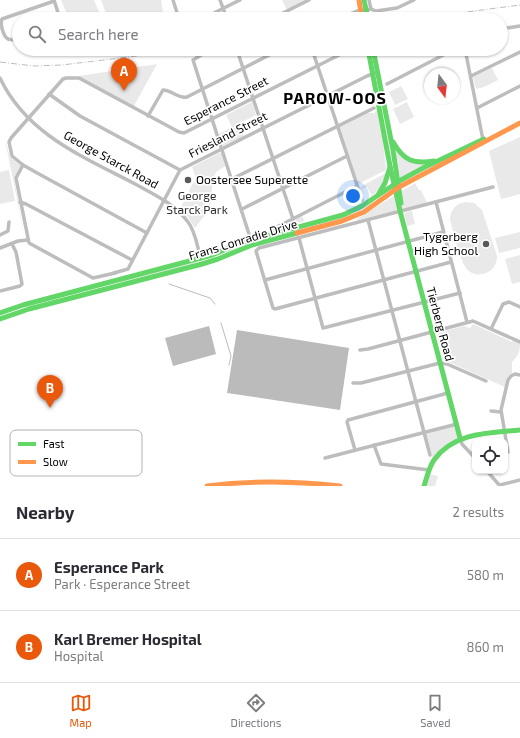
<!DOCTYPE html>
<html lang="en">
<head>
<meta charset="utf-8">
<style>
	body { margin:0; font-family:"Exo 2",sans-serif; background:#f2f2f3; color:#2b2b33 }
	.controls { position:absolute; right:12px; bottom:12px; display:grid; overflow:hidden; border-radius:8px; box-shadow:0 1px 3px #0004 }
	.controls button { width:36px; height:36px; display:grid; place-items:center; padding:0; border:0; border-bottom:1px solid #e1e1e2; background:#fff; color:#2b2b33; font:20px sans-serif }
	.compass { position:absolute; left:424px; top:68px; width:36px; height:36px; border-radius:50%; background:#fff; box-shadow:0 1px 3px #0004; rotate:165deg }
	.you { position:absolute; left:353px; top:196px; width:14px; height:14px; margin:-10px; border:3px solid #fff; border-radius:50%; background:#1a73e8; box-shadow:0 0 0 6px #1a73e833 }
	.badge { display:grid; place-items:center; width:26px; height:26px; border-radius:50%; background:#ea580c; color:#fff; font-size:13px; font-weight:700 }
	.pin { position:absolute; translate:-50% -33px; filter:drop-shadow(0 1px 2px #0008) }
	.pin::after { content:''; position:absolute; top:21px; width:14px; height:12px; background:inherit; clip-path:polygon(0 0,100% 0,50% 100%) }
	.list { margin:0; padding:0; list-style:none }
	h2 { display:flex; justify-content:space-between; align-items:center; height:52px; margin:0; padding:0 16px; font-size:17px }
	h2 small { font-size:13px; font-weight:400; color:#7c7c81 }
	.list li { display:grid; grid-template-columns:26px 1fr auto; gap:12px; align-items:center; box-sizing:border-box; height:72px; padding:0 16px; border-top:1px solid #e1e1e2 }
	.list b { display:block; font-size:15px; white-space:nowrap }
	.list p { margin:0; font-size:13px; white-space:nowrap; color:#7c7c81 }
	.list em { font-size:13px; font-style:normal; color:#7c7c81 }
	.icon { flex:none; width:22px; height:22px; fill:none; stroke:currentColor; stroke-width:2; stroke-linecap:round; stroke-linejoin:round }
	.map { position:relative; flex:none; width:520px; height:486px; overflow:hidden }
	.search { position:absolute; background:#fff; box-shadow:0 1px 3px #0004; left:12px; right:12px; top:12px; height:44px; display:flex; align-items:center; gap:10px; box-sizing:border-box; padding:0 14px; border-radius:22px; color:#7c7c81; font-size:15px }
	.sheet { height:196px; background:#fff }
	nav { display:flex; justify-content:space-around; align-items:center; box-sizing:border-box; height:56px; border-top:1px solid #e1e1e2; background:#fff; font-size:11px; color:#7c7c81 }
	nav a { display:grid; justify-items:center; gap:2px }
	nav .on { color:#ea580c }
	.map>svg:first-child { display:block }
</style>
</head>
<body>
<div class="map">
<svg width="520" height="486" viewBox="0 0 520 486">
	<rect width="100%" height="100%" fill="#fff"/>
	<g fill="#e9e9e9">
		<polygon points="61,0 94,0 102,19 69,19"/>
		<polygon points="101,0 161,0 164,19 108,19"/>
		<polygon points="282,0 305,0 287,10"/>
		<polygon points="157,64 134,106 79,77 79,76"/>
		<polygon points="492,68 498,80 484,87 476,89 473,77"/>
		<polygon points="401,86 408,99 395,105 389,92"/>
		<polygon points="252,102 256,115 238,124 244,136 223,146 219,134 232,127 226,115"/>
		<polygon points="407,102 414,117 400,124 393,109"/>
		<polygon points="377,110 383,140 386,170 358,184 339,127 366,113 374,113"/>
		<polygon points="520,137 520,194 501,199 489,151"/>
		<polygon points="5,140 10,157 21,166 14,178 25,239"/>
		<polygon points="396,152 400,155 427,163 400,178"/>
		<polygon points="219,153 221,153 225,166 216,172 213,179 210,208 195,228 181,207 193,183 197,181 192,167"/>
		<polygon points="9,170 15,201 0,204 0,172"/>
		<polygon points="386,173 381,187 372,196 367,187 362,189 364,194 362,194 360,188 362,186"/>
		<polygon points="415,183 419,190 421,190 427,203 358,220 357,219"/>
		<polygon points="380,199 363,210 344,218 206,259 221,254 242,245 334,220"/>
		<path d="M466 202 474 203 482 210 497 256C497 264 493 270 486 273 479 276 470 274 466 268 460 261 453 230 450 220 450 210 456 203 466 202Z"/>
		<polygon points="410,211 412,211 415,224 407,226 404,213"/>
		<polygon points="302,216 305,221 279,228"/>
		<polygon points="520,232 520,248 499,253 495,238"/>
		<polygon points="520,255 520,282 512,284 505,259"/>
		<polygon points="196,262 197,263 117,283 117,282"/>
		<path d="M473 324 512 342 513 340 520 343C520 352 518 356 512 362V373L507 378 505 387 444 360 437 333 464 326 470 328Z"/>
		<polygon points="453,426 454,427 458,436 456,439 448,443 433,459 426,434"/>
		<polygon points="430,474 438,476 435,486 425,486"/>
	</g>
	<g fill="#bbb">
		<polygon points="209,326 216,354 173,366 165,338"/>
		<polygon points="237,330 349,348 340,410 227,393"/>
	</g>
	<g fill="none" stroke-linecap="round" stroke-linejoin="round">
		<g stroke="#bbb" stroke-width="1">
			<polyline points="169,284 210,298 215,304"/>
			<polyline points="221,323 231,356 229,365"/>
		</g>
		<g stroke="#bdbdbd" stroke-width="3.5">
			<polyline points="54,0 60,19"/>
			<polyline points="173,0 179,19"/>
			<polyline points="220,0 227,19"/>
			<polyline points="369,0 371,9"/>
			<polyline points="342,17 357,11 371,9 376,11 397,8 414,0"/>
			<polyline points="202,19 240,0"/>
			<polyline points="271,19 309,0"/>
			<polyline points="501,29 520,26"/>
			<path d="M19 41C16 40 11 40 8 39 3 36 0 24 2 19L54 1"/>
			<polyline points="312,49 362,200"/>
			<polyline points="465,49 483,140"/>
			<polyline points="206,52 193,60 249,234"/>
			<polyline points="233,52 236,52 238,53 293,219"/>
			<polyline points="381,52 386,49"/>
			<polyline points="471,76 520,52"/>
			<path d="M0 78C27 135 84 157 137 185 155 195 175 204 188 222 196 232 197 247 201 259"/>
			<polyline points="387,84 455,49"/>
			<polyline points="49,94 80,116 180,170"/>
			<polyline points="477,108 520,86"/>
			<path d="M148 116 163 90C172 90 178 99 187 97L281 49"/>
			<polyline points="23,165 16,178 29,243 93,278 115,273"/>
			<polyline points="232,179 374,108"/>
			<polyline points="20,202 26,204 132,260"/>
			<polyline points="436,202 467,322"/>
			<polyline points="242,209 347,156"/>
			<polyline points="368,220 430,455"/>
			<polyline points="271,230 357,186"/>
			<polyline points="147,233 39,174 23,165 12,156 9,142 11,138 63,79 66,78 79,78 179,132 184,133 351,49"/>
			<polyline points="0,235 8,231 9,222"/>
			<polyline points="299,238 323,328 460,293"/>
			<polyline points="0,248 18,241 28,240"/>
			<polyline points="451,262 275,309 273,308 256,251 259,248 493,187"/>
			<polyline points="114,273 128,269 180,170 367,76 375,73"/>
			<polyline points="265,280 443,232"/>
			<polyline points="0,291 20,286 22,284 16,252 12,244"/>
			<polyline points="491,329 503,304 509,302 520,307"/>
			<polyline points="360,350 368,349 473,321 520,342"/>
			<polyline points="353,383 361,383 440,363 447,364 486,381"/>
			<polyline points="491,411 501,412"/>
			<polyline points="460,438 462,444 475,458"/>
			<polyline points="374,445 381,464 429,470"/>
			<polyline points="355,450 347,422 348,420 448,393"/>
			<polyline points="508,452 501,410 508,380 511,376 515,374 520,375"/>
			<polyline points="325,458 457,424"/>
			<polyline points="487,471 500,486"/>
			<polyline points="500,485 520,480"/>
		</g>
		<g stroke="#63d668" stroke-width="5">
			<polyline points="368,49 390,166 400,211 460,438"/>
			<polyline points="373,49 393,150 401,203"/>
			<path d="M393 142C404 161 413 164 434 161"/>
			<polyline points="378,195 385,183 390,167"/>
			<polyline points="0,313 23,305 212,255 243,242 343,215 362,206 401,180 425,167 484,139"/>
			<polyline points="0,319 29,309 202,264 218,259 252,245 297,233"/>
			<path d="M424 486C427 477 429 467 434 460 454 432 490 433 520 430"/>
		</g>
		<g stroke="#ff974d" stroke-width="5">
			<polyline points="297,233 342,221 364,212 399,187 520,123"/>
			<path d="M207 486C252 480 295 481 340 486"/>
		</g>
		<g stroke="#bdbdbd" stroke-width="1" stroke-dasharray="6 2 1 2" stroke-linecap="butt">
			<polyline points="413,19 520,5"/>
			<polyline points="0,62 34,66 62,65 195,49"/>
		</g>
		<polyline stroke="#63d668" stroke-width="5" points="364,0 368,19"/>
		<polyline stroke="#ff974d" stroke-width="5" points="359,0 362,19"/>
	</g>
	<g fill="#595959" stroke="#fff" stroke-width="1.5">
		<circle cx="188" cy="180" r="4"/>
		<circle cx="486" cy="244" r="4"/>
	</g>
	<g text-anchor="middle" stroke-width="3.5" stroke-linejoin="round" paint-order="stroke">
		<g font-size="12" fill="#000" stroke="#fff">
			<text transform="translate(226 101) rotate(-27)" y="4">Esperance Street</text>
			<text transform="translate(228 135) rotate(-27)" y="4">Friesland Street</text>
			<text transform="translate(111 160) rotate(29)" y="4">George Starck Road</text>
			<text transform="translate(243 240) rotate(-17)" y="4">Frans Conradie Drive</text>
			<text transform="translate(440 324) rotate(75)" y="4">Tierberg Road</text>
		</g>
		<g font-size="12" fill="#000" stroke="#fff" text-anchor="start">
			<text x="196" y="184">Oostersee Superette</text>
			<text x="478" y="241" text-anchor="end">Tygerberg<tspan x="478" dy="14">High School</tspan></text>
		</g>
		<g font-size="12" fill="#2e2e2e" stroke="#fff">
			<text x="197" y="200">George<tspan x="197" dy="14">Starck Park</tspan></text>
		</g>
		<g font-size="16" font-weight="bold" letter-spacing="1" fill="#000" stroke="#fff">
			<text x="335" y="104">PAROW-OOS</text>
		</g>
	</g>
	<rect x="10" y="430" width="132" height="46" rx="6" fill="#fff" stroke="#b2b2b2" stroke-width="1"/>
	<rect x="18" y="442" width="18" height="4" fill="#63d668"/>
	<rect x="18" y="460" width="18" height="4" fill="#ff974d"/>
	<g font-size="11" fill="#000">
		<text x="43" y="448">Fast</text>
		<text x="43" y="466">Slow</text>
	</g>
</svg>
<div class="controls">
<button><svg class="icon" aria-label="locate" viewBox="0 0 24 24"><circle cx="12" cy="12" r="6"/><path d="M12 2v4M12 18v4M2 12h4M18 12h4"/></svg></button>
</div>
<svg class="compass" viewBox="-18 -18 36 36"><path d="M0-13l5 13h-10z" fill="#e53935"/><path d="M0 13l5-13h-10z" fill="#7c7c81"/></svg>
<div class="you"></div>
<div class="pin badge" style="left:124px;top:91px">A</div>
<div class="pin badge" style="left:50px;top:408px">B</div>
<div class="search"><svg class="icon" aria-label="search" viewBox="0 0 24 24"><circle cx="10" cy="10" r="6"/><path d="M15 15l6 6"/></svg>Search here</div>
</div>
<section class="sheet">
<h2>Nearby<small>2 results</small></h2>
<ul class="list">
<li><span class="badge">A</span><div><b>Esperance Park</b><p>Park · Esperance Street</p></div><em>580 m</em></li>
<li><span class="badge">B</span><div><b>Karl Bremer Hospital</b><p>Hospital</p></div><em>860 m</em></li>
</ul>
</section>
<nav>
<a class="on"><svg class="icon" aria-label="map" viewBox="0 0 24 24"><path d="M3 6l6-2 6 2 6-2v14l-6 2-6-2-6 2zM9 4v14M15 6v14"/></svg>Map</a>
<a><svg class="icon" aria-label="directions" viewBox="0 0 24 24"><path d="M12 3l9 9-9 9-9-9zM9 14v-3h6M13 9l2 2-2 2"/></svg>Directions</a>
<a><svg class="icon" aria-label="saved" viewBox="0 0 24 24"><path d="M7 4h10v16l-5-4-5 4z"/></svg>Saved</a>
</nav>
</body>
</html>
